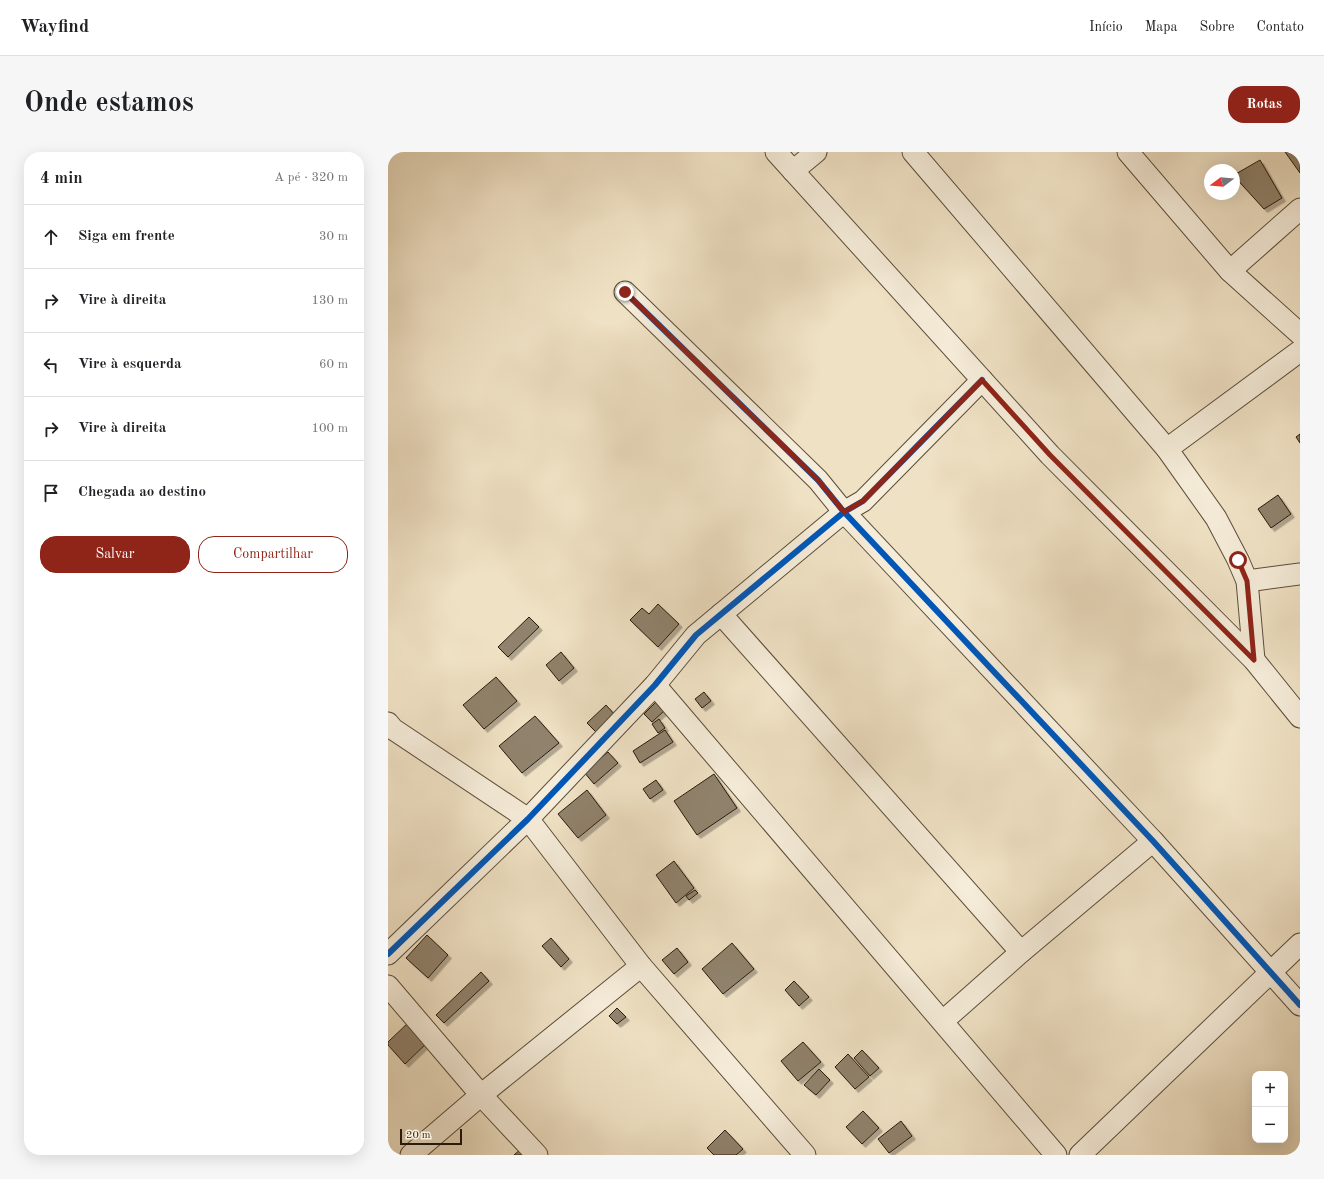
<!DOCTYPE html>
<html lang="pt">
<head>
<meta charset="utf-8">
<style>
	body { margin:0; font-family:"Old Standard TT",serif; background:#f6f6f6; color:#202124 }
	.controls { position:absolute; right:12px; bottom:12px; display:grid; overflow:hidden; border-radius:8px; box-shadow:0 4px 16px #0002 }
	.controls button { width:36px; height:36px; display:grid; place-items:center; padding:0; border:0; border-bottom:1px solid #e0e0e0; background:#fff; color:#202124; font:20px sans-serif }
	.compass { position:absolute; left:816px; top:12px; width:36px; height:36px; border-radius:50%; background:#fff; box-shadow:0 4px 16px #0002; rotate:254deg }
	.scale { position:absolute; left:12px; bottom:10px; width:62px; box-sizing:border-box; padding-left:4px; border:2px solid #2a1c0c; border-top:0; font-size:11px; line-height:14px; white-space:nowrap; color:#2a1c0c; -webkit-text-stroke:3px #f5ecd9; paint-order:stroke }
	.stop { position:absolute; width:12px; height:12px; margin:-9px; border:3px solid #8f2418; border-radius:50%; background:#fff }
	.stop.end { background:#8f2418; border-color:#fff; box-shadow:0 1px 4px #0008 }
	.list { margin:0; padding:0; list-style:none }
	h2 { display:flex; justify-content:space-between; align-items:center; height:52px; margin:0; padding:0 16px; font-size:17px }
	h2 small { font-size:13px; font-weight:400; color:#757577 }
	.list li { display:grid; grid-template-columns:26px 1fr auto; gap:12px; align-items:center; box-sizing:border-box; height:64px; padding:0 16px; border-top:1px solid #e0e0e0 }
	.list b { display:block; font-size:15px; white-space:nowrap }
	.list em { font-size:13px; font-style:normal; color:#757577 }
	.actions { display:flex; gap:8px; padding:12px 16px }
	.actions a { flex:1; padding:9px 0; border:1px solid #8f2418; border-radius:16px; text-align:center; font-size:14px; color:#8f2418 }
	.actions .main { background:#8f2418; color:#fff }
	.icon { flex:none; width:22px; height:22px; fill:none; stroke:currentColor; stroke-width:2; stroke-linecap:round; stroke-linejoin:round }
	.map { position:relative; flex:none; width:912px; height:1003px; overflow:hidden; border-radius:16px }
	header { display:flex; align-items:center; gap:24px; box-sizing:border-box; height:56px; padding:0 20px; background:#fff; border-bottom:1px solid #e0e0e0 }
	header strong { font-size:19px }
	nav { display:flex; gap:22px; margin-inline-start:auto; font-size:14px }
	.intro { display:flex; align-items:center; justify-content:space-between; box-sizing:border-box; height:96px; padding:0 24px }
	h1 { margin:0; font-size:28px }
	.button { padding:10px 18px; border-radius:16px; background:#8f2418; color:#fff; font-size:14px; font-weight:700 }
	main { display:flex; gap:24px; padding:0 24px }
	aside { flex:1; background:#fff; border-radius:16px; box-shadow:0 4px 16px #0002 }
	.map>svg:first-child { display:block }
</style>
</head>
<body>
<header>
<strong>Wayfind</strong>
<nav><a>Início</a><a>Mapa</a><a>Sobre</a><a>Contato</a></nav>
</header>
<div class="intro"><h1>Onde estamos</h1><a class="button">Rotas</a></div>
<main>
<aside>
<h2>4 min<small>A pé · 320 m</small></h2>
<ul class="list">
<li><svg class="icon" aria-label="ahead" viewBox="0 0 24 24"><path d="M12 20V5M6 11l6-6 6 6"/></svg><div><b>Siga em frente</b></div><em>30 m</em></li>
<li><svg class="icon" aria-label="right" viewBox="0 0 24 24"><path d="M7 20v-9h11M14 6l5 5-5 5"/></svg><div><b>Vire à direita</b></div><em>130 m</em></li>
<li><svg class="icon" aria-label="left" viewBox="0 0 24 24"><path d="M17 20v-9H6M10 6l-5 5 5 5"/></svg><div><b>Vire à esquerda</b></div><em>60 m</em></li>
<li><svg class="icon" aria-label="right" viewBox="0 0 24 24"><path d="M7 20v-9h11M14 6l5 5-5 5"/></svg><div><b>Vire à direita</b></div><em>100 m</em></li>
<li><svg class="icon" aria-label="arrive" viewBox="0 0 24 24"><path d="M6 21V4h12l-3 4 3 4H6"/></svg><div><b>Chegada ao destino</b></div></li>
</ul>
<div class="actions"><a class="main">Salvar</a><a>Compartilhar</a></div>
</aside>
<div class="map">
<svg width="912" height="1003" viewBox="0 0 912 1003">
	<defs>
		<filter id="shadow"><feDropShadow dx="3.5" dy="3.5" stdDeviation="0" flood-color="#0004"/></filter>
	</defs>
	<rect width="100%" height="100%" fill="#efe1c4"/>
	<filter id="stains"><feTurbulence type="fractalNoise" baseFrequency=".005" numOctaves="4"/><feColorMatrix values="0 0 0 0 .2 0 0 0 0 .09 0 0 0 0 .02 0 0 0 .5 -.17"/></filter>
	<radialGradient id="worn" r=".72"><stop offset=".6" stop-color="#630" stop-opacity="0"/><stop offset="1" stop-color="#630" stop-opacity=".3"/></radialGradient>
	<g fill="#90826c" stroke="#2a1c0c" filter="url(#shadow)">
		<polygon points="897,0 912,0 912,21"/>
		<polygon points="872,8 894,46 876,57 846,24 846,23"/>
		<polygon points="912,282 912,291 908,285"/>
		<polygon points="890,343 903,362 883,376 870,357"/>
		<polygon points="270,452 291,472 270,495 242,468 254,456 261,462"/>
		<polygon points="141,465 151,475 120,505 110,495"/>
		<polygon points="173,500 186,516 171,529 158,513"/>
		<polygon points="108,525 129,549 96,577 75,553"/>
		<polygon points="316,540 323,549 314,556 307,547"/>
		<polygon points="269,549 277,558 264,570 256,562"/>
		<polygon points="218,553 228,564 210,582 199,571"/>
		<polygon points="147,564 171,591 134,621 111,594"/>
		<polygon points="271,567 277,576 270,581 264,572"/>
		<polygon points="277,578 285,590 252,611 245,599"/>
		<polygon points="220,600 230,611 206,632 196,620"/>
		<polygon points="326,622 349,656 309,683 286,649"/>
		<polygon points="268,628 275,638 262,647 255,637"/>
		<polygon points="199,638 218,663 190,686 170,662"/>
		<polygon points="286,709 306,736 288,751 268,723"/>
		<polygon points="307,738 310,741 301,748 298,744"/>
		<polygon points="39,783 60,803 40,826 18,806"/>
		<polygon points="163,786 181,807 173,815 154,794"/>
		<polygon points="344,791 366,817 335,842 314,817"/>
		<polygon points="289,796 300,810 286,822 274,808"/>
		<polygon points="93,820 101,829 56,871 48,863"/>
		<polygon points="406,829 421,845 411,854 397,838"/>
		<polygon points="229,856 238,865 229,872 221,864"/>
		<polygon points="23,868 42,888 17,912 0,893 0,890"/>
		<polygon points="415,890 433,910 410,929 393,909"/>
		<polygon points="474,898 491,916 482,924 466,906"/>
		<polygon points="460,902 481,925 467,937 447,915"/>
		<polygon points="431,917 442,928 428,943 416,933"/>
		<polygon points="475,959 491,976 474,992 458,975"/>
		<polygon points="513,969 524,984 501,1001 490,987"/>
		<polygon points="337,978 355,997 348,1003 326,1003 319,996"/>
		<polygon points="134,996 140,1003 126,1003"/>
	</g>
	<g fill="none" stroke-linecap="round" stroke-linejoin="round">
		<defs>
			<g id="street">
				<polyline points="388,0 662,303 866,508 912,565"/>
				<polyline points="525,0 779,297 828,366 850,408 859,429 866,508"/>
				<polyline points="740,0 842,119 912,182"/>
				<polyline points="405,19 428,0"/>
				<polyline points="842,119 912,57"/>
				<polyline points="237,140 430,328 456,360 765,689 912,853"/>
				<polyline points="779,297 912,199"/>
				<polyline points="859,429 912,422"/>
				<polyline points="333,462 633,800"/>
				<polyline points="267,533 668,1003"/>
				<polyline points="0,571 5,577 140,667 253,814 417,1003"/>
				<polyline points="0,802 140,667 267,533 308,483 456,360 475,349 594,228"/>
				<polyline points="0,834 93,943 149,1003"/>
				<polyline points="555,869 633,800 765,689"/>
				<polyline points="23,1003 93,943 253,814"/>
				<polyline points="692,1003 912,792"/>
			</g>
		</defs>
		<use href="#street" stroke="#5b4d3a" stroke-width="23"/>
		<use href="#street" stroke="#f5ecd9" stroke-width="21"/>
		<defs>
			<g id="cycleway">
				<polyline points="237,140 430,328 456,360 765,689 912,853"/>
				<polyline points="0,802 140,667 267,533 308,483 456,360 475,349 594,228"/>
			</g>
		</defs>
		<use href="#cycleway" stroke="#f5ecd9" stroke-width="8"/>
		<use href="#cycleway" stroke="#0057b8" stroke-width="6"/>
	</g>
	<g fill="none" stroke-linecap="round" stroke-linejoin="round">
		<polyline stroke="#8f2418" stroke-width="5" points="237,140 430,328 456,360 475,349 594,228 662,303 866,508 859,429 850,408"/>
	</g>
	<rect width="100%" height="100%" filter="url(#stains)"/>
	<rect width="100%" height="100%" fill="url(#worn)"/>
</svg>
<div class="controls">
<button>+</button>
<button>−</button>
</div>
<svg class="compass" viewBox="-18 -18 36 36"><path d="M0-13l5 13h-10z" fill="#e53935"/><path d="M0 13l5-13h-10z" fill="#757577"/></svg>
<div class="scale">20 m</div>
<div class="stop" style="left:850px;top:408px"></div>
<div class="stop end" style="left:237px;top:140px"></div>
</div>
</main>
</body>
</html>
